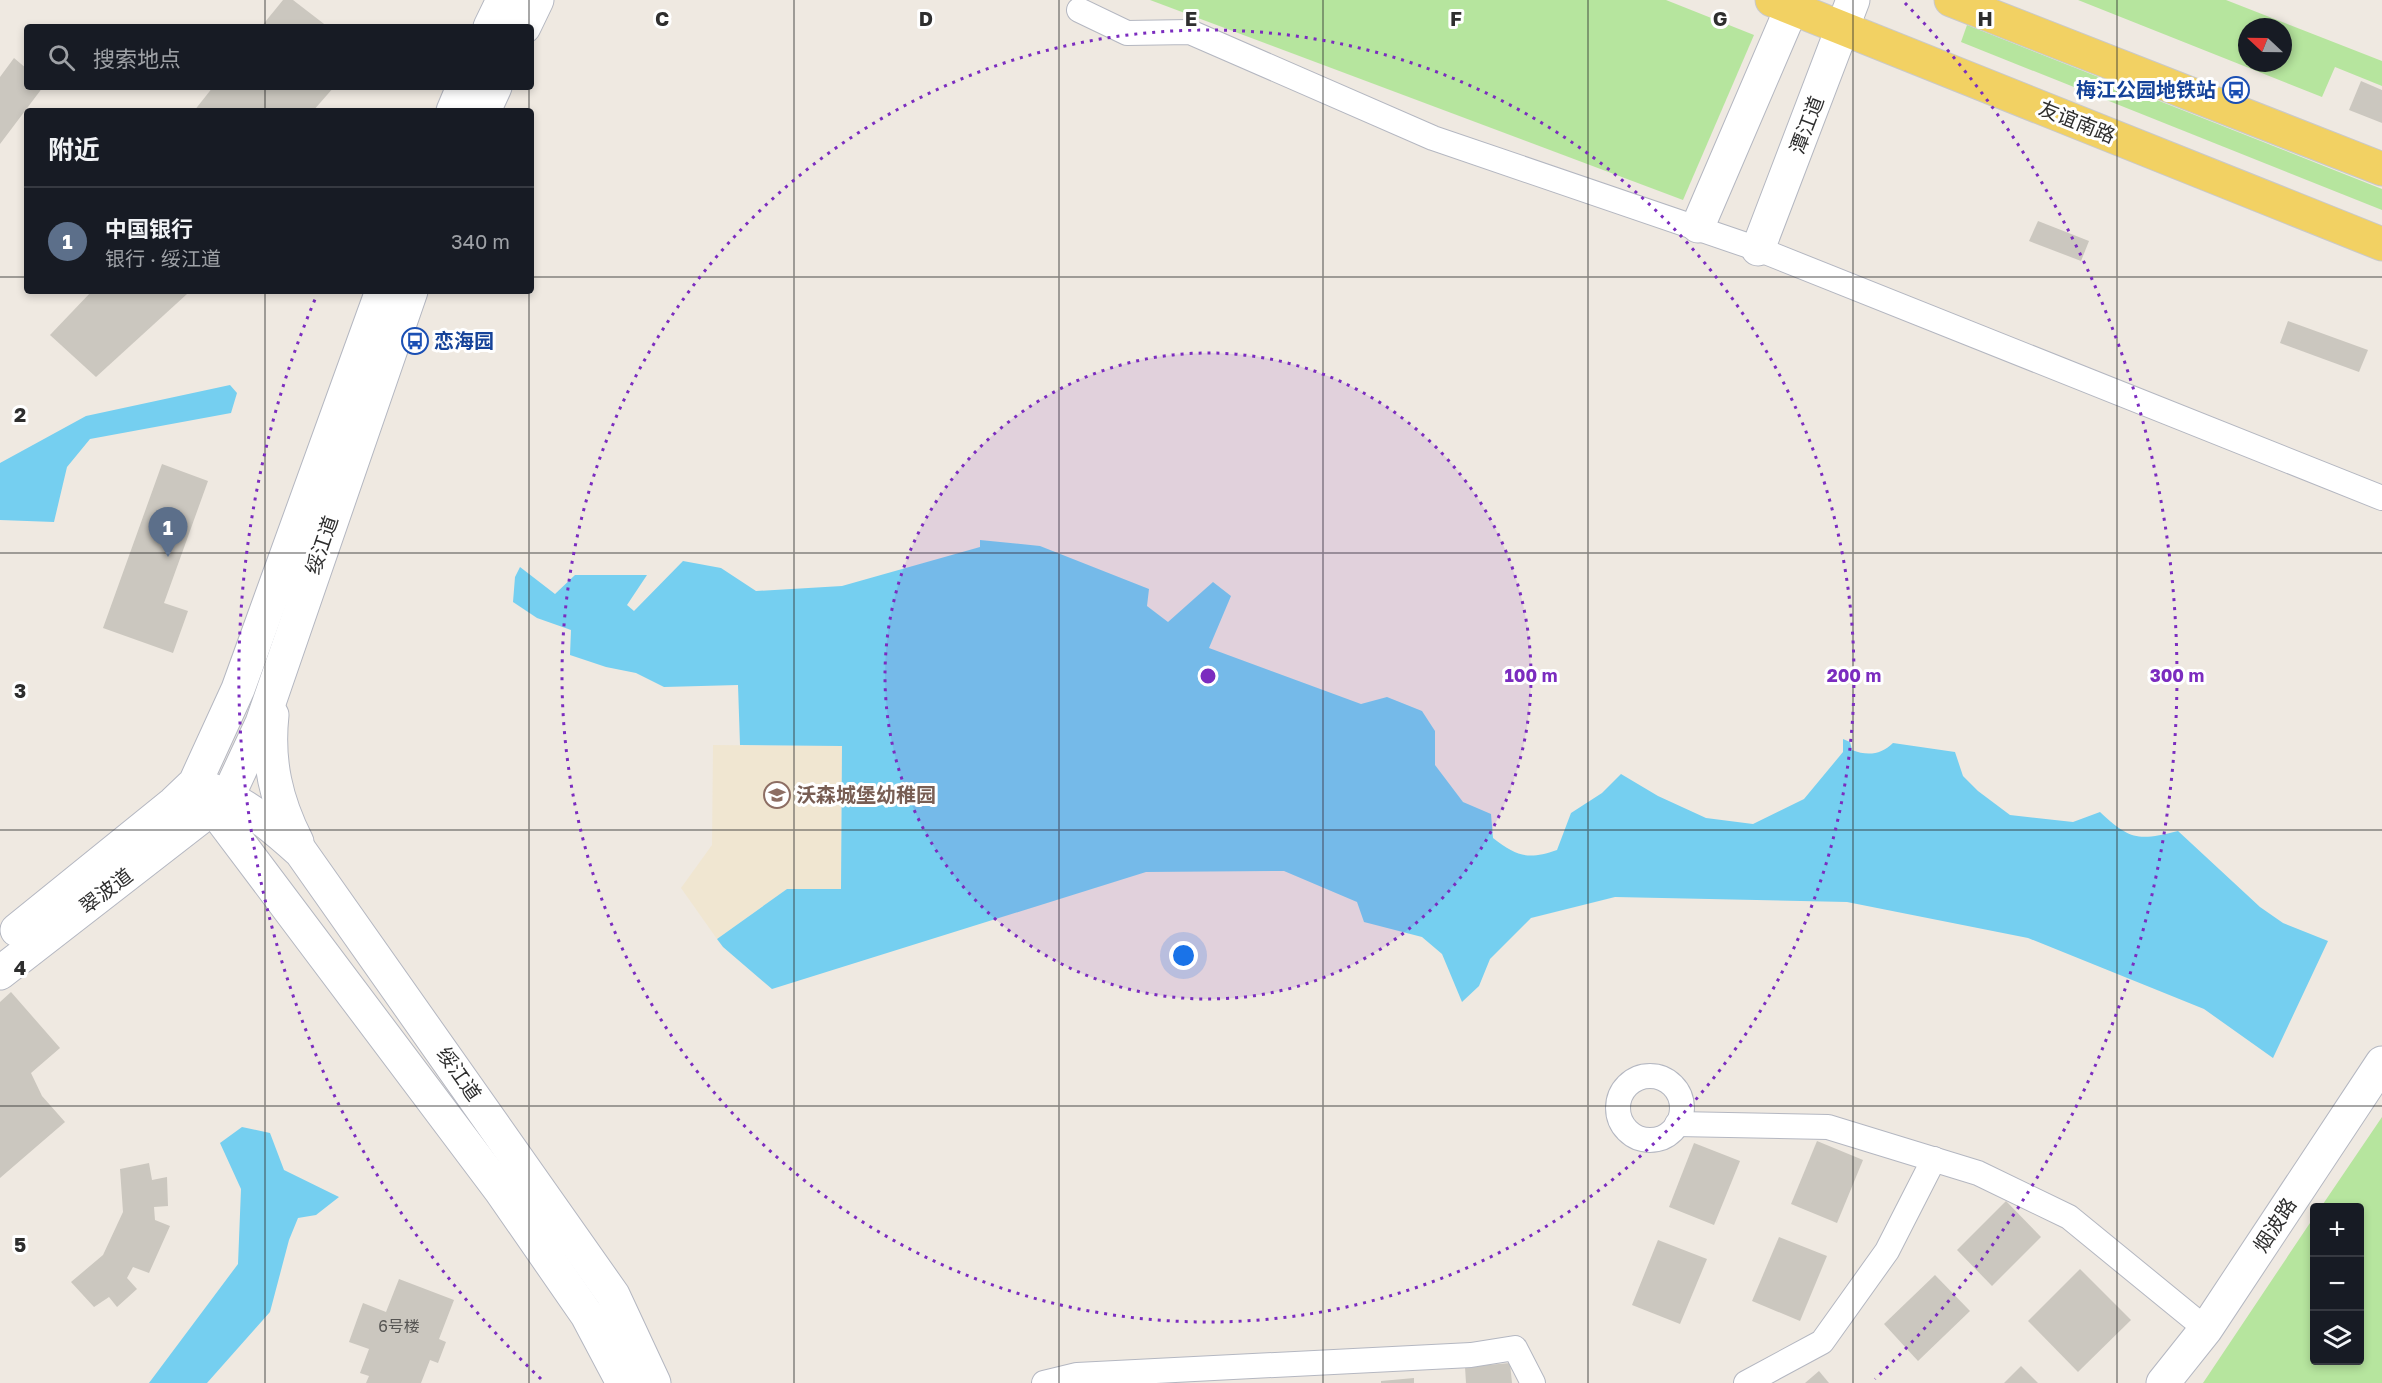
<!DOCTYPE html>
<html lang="zh">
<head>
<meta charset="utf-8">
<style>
	body { margin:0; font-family:"Golos Text","Noto Sans SC",sans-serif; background:#242831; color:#f1f3f6 }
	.controls { position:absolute; right:18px; bottom:18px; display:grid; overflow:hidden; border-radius:6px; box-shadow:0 3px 9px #0003 }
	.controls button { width:54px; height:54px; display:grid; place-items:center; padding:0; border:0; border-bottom:2px solid #363941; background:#171b24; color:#f1f3f6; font:30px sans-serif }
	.compass { position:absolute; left:2238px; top:18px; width:54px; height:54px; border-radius:50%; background:#171b24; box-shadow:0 3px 9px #0003; rotate:292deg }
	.you { position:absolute; left:1184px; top:956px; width:21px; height:21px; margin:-15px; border:4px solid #fff; border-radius:50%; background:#1a73e8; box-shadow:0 0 0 9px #1a73e833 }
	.badge { display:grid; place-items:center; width:39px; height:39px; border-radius:50%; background:#ea580c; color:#fff; font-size:20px; font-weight:700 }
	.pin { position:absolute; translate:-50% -50px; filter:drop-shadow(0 2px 3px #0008) }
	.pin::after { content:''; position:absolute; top:32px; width:21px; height:18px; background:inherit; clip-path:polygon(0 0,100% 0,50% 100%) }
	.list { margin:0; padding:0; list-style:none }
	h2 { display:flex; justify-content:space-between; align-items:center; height:78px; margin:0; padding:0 24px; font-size:26px }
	h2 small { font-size:20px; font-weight:400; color:#9ea1a6 }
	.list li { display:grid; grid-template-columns:39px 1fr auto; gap:18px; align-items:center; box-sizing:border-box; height:108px; padding:0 24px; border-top:2px solid #363941 }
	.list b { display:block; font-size:22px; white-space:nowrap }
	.list p { margin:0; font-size:20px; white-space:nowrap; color:#9ea1a6 }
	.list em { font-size:20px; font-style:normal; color:#9ea1a6 }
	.icon { flex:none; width:33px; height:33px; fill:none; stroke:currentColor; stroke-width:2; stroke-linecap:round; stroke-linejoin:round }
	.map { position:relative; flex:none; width:2382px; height:1383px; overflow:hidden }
	.search { position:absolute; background:#171b24; box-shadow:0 3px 9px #0003; left:24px; top:24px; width:510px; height:66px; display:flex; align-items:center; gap:15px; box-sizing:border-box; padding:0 21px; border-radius:6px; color:#9ea1a6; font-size:22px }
	.panel { position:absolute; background:#171b24; box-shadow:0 3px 9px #0003; left:24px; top:108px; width:510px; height:186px; border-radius:6px }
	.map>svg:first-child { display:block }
</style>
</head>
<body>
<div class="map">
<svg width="2382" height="1383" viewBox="0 0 2382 1383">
	<rect width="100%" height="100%" fill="#efe9e1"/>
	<polygon fill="#f0e6d1" points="713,745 842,746 841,889 787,889 717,939 681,888 712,845"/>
	<g fill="#b6e59e" fill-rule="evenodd">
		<polygon points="1150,0 1666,0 1754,35 1683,200"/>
		<path d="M2078 0H2226L2382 61V86L2335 67 2322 97ZM2247 27H2283V63H2247Z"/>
		<polygon points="1967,25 2382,189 2382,210 1961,42"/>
		<polygon points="2382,1117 2382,1383 2203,1383 2314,1217 2314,1360 2360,1360 2360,1208 2321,1207"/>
	</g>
	<g fill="#75cff0">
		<polygon points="230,385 237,393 231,413 90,439 67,467 54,522 0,520 0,463 86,416"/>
		<path d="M980 540 1040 546 1149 589 1147 606 1168 622 1213 582 1231 596 1209 648 1361 704 1387 697 1422 711 1435 731V765L1463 802 1491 814 1493 838C1518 857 1528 860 1557 850L1571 813 1602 793 1621 774 1658 796 1706 818 1753 824 1804 799 1843 752V739L1850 742 1852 750C1867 756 1881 755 1893 743L1955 752 1963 776 1978 791 2010 815 2073 822 2100 812C2130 840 2138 841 2178 831L2260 907 2283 923 2328 941 2273 1058 2204 1009 2028 938 1847 902 1615 897 1531 918 1490 959 1479 986 1462 1002 1442 954 1422 937 1364 922 1357 902 1284 871 1146 872 772 989 723 947 717 939 787 889H841L842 746 740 745 738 685 664 687 636 673 606 667 570 655 571 630 537 618 513 602 515 577 520 567 555 594 575 575H647L627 605 634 611 683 561 721 568 756 591 842 586 980 547Z"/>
		<polygon points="242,1127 270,1133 284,1170 339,1197 316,1215 298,1218 289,1240 270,1312 207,1383 149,1383 238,1264 241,1189 220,1143"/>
	</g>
	<g fill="#cbc7bf">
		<polygon points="283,0 293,0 328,27 261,27"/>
		<polygon points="14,58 27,69 27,87 43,87 0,144 0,77"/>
		<polygon points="2361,81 2382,90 2382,123 2349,110"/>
		<polygon points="213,87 334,87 313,111 194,111"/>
		<polygon points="2038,221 2089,241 2081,261 2029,241"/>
		<polygon points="92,291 183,291 187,294 96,377 50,335"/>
		<polygon points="2288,321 2368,350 2359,372 2280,343"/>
		<polygon points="162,464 208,481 164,603 188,611 173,653 103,628"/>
		<polygon points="11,992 60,1048 31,1073 42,1096 65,1122 0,1178 0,1002"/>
		<polygon points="1817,1141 1863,1160 1837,1223 1791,1204"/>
		<polygon points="1694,1143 1740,1161 1714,1225 1669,1207"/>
		<polygon points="149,1163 152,1180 167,1177 168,1206 154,1207 155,1220 170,1226 149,1273 133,1267 127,1278 137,1289 117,1307 109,1297 94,1307 71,1282 103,1255 123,1212 120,1169"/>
		<polygon points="2006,1201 2041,1237 1992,1286 1957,1250"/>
		<polygon points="1779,1237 1827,1256 1800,1321 1752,1301"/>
		<polygon points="1658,1240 1707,1259 1680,1324 1632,1305"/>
		<polygon points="2080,1269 2131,1320 2078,1372 2028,1321"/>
		<polygon points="1935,1275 1970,1311 1918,1361 1884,1324"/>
		<polygon points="399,1279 454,1300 439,1339 446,1342 438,1363 430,1360 421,1383 366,1383 369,1376 360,1373 369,1349 349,1342 363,1303 386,1312"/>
		<polygon points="1510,1363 1512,1383 1466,1383 1465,1367"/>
		<polygon points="2021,1366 2038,1383 2004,1383"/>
		<polygon points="1819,1371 1829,1383 1805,1383"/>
		<polygon points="1414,1378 1414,1383 1381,1383 1381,1381"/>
	</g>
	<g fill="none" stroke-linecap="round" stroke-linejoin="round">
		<defs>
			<g id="street">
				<polyline points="1079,10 1127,33 1190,32 1433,138 1758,249 2382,498"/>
				<circle cx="1650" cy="1108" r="32"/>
				<polyline points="1677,1124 1828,1127 1978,1173 2069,1217 2206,1329"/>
				<polyline points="1044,1383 1077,1375 1471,1355 1515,1348 1533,1383"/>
				<polyline points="1746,1383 1822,1342 1887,1251 1934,1159"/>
			</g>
			<g id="secondary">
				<polyline points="490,27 503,0"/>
				<polyline points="524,27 537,0"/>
				<polyline points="453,111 463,87"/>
				<polyline points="484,111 495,87"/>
				<polyline points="1698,226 1795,0"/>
				<polyline points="1758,249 1853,0"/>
				<path d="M272 715C267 761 276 801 297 842"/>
				<path d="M207 788C244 802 272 826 301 852L613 1295 654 1383"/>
				<polyline points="201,792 501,1191 587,1315 623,1383"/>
				<polyline points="17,930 174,803 195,783 238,689 382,291"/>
				<polyline points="0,973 228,796 262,723 411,291"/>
				<polyline points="2163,1383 2206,1329 2382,1063"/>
			</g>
			<g id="primary">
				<polyline points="1772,0 2382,244"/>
				<polyline points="1951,0 2382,169"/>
			</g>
		</defs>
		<use href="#street" stroke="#b4b7c1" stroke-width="26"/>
		<use href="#secondary" stroke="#b4b7c1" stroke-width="35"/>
		<use href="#primary" stroke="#c9c9c9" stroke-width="35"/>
		<use href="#street" stroke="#fff" stroke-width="24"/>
		<use href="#secondary" stroke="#fff" stroke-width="33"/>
		<use href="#primary" stroke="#f2d163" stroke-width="33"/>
	</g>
	<path fill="none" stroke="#2e2e2e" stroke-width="1.5" stroke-opacity="0.55" d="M265 0V27M529 0V27M794 0V1383M1059 0V1383M1323 0V1383M1588 0V1383M1853 0V1383M2117 0V1383M265 87V111M529 87V111M0 277H27M531 277H2382M265 291V1383M529 291V1383M0 553H2382M0 830H2382M0 1106H2382"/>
	<circle cx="1208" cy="676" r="323" fill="#7b2cbf" fill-opacity=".12"/>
	<g fill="none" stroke="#7b2cbf" stroke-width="3" stroke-dasharray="3 6">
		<circle cx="1208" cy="676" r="323"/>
		<circle cx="1208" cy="676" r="646"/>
		<path d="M541 1379A969 969 0 0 1 316 297M1905 3A969 969 0 0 1 1875 1379"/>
	</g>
	<defs>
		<symbol id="bus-ring" viewBox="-11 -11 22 22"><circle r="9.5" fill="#fff" stroke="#1a4fb4" stroke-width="1.5"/><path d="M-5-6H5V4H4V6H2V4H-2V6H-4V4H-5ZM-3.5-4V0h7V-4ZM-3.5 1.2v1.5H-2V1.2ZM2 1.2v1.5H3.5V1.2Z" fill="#1a4fb4"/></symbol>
		<symbol id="school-ring" viewBox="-11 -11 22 22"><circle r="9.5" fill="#fff" stroke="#8d6e63" stroke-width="1.5"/><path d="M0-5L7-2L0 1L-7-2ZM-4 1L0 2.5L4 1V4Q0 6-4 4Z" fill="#8d6e63"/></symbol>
	</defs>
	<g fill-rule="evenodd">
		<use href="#bus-ring" x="2221" y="75" width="30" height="30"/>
		<use href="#bus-ring" x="400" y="326" width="30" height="30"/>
		<use href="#school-ring" x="762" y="780" width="30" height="30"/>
	</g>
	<g text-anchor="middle" stroke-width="6" stroke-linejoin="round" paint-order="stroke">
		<g font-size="16" fill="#555452">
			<text x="399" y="1332">6号楼</text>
		</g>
		<g font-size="20" font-weight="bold" fill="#164399" stroke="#fff" text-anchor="end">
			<text x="2216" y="97">梅江公园地铁站</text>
			<text x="434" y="348" text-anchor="start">恋海园</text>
		</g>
		<g font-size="20" fill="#2e2e2e" stroke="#fff">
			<text transform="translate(2077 122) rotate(22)" y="7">友谊南路</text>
			<text transform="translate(1807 125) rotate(-69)" y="7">潭江道</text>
			<text transform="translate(322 545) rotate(-71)" y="7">绥江道</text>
			<text transform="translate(106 891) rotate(-37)" y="7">翠波道</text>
			<text transform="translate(459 1074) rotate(55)" y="7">绥江道</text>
			<text transform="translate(2275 1225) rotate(-57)" y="7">烟波路</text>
		</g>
		<g font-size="20" font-weight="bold" fill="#785e54" stroke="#fff" text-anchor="start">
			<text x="796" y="802">沃森城堡幼稚园</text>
		</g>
	</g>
	<g font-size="20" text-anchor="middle" font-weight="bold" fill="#2e2e2e" stroke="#fff" stroke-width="6" stroke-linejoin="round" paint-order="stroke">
		<text x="662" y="26">C</text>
		<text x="926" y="26">D</text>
		<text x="1191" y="26">E</text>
		<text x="1456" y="26">F</text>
		<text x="1720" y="26">G</text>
		<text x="1985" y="26">H</text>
		<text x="20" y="422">2</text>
		<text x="20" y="698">3</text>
		<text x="20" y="975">4</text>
		<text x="20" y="1252">5</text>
	</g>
	<circle cx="1208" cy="676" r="9" fill="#7b2cbf" stroke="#fff" stroke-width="3"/>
	<g font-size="18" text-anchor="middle" font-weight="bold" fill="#7b2cbf" stroke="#fff" stroke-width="6" stroke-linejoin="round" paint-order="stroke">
		<text x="1531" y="682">100 m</text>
		<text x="1854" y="682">200 m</text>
		<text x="2177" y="682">300 m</text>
	</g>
</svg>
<div class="controls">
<button>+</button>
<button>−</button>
<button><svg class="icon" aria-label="layers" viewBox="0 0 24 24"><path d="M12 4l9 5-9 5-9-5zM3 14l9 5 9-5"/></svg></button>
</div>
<svg class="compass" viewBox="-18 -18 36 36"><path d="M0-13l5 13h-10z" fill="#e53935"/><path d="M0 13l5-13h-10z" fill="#9ea1a6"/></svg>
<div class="you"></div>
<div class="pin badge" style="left:168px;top:557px;background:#5c6f8a">1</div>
<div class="search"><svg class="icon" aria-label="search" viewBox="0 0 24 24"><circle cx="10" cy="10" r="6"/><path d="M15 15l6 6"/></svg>搜索地点</div>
<section class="panel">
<h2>附近<small></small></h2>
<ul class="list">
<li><span class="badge" style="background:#5c6f8a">1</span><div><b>中国银行</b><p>银行 · 绥江道</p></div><em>340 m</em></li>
</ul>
</section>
</div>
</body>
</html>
